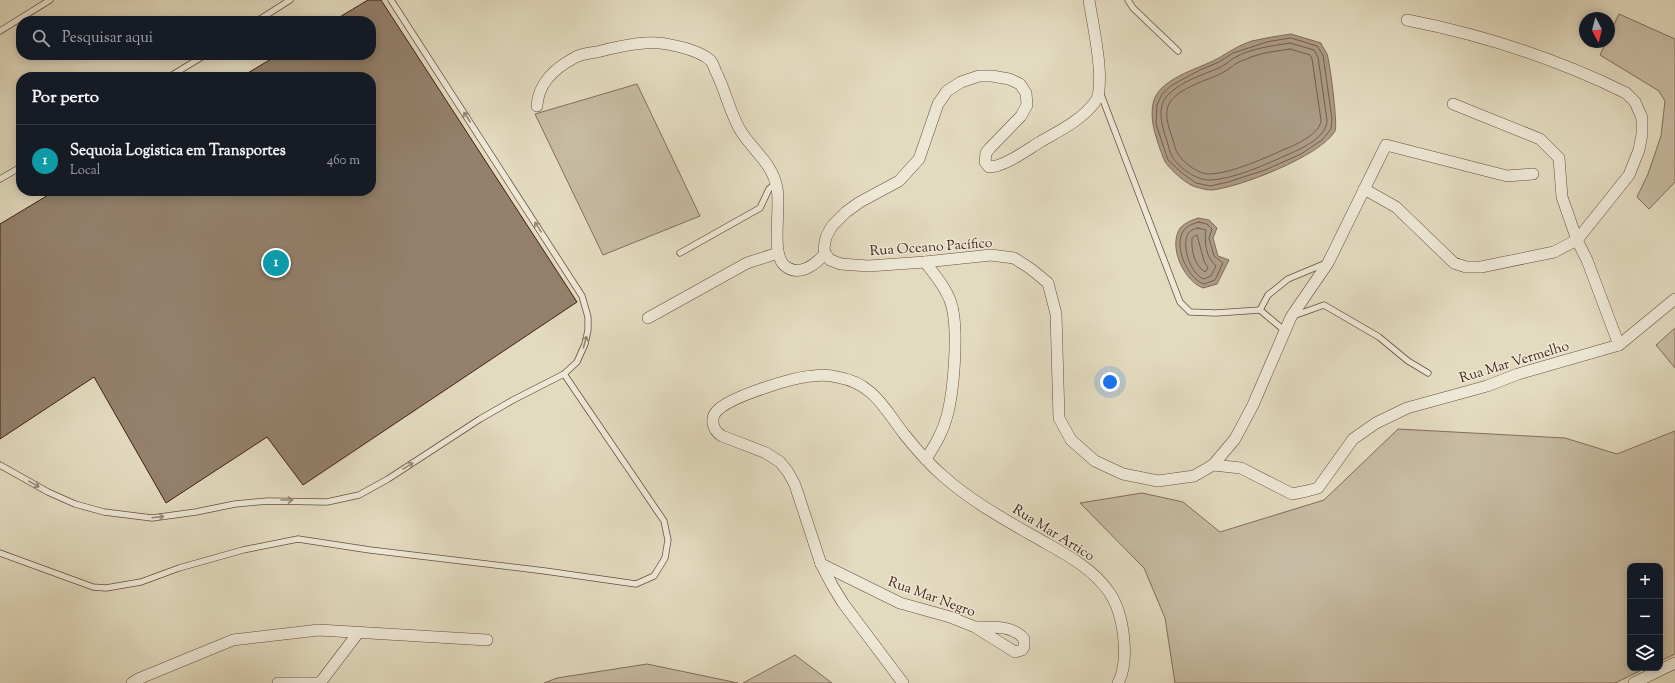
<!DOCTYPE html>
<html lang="pt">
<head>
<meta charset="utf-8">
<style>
	body { margin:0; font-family:"Sorts Mill Goudy",serif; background:#242831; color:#f1f3f6 }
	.controls { position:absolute; right:12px; bottom:12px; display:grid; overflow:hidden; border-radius:8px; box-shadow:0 2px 10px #0003 }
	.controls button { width:36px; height:36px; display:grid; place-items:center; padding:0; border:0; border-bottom:1px solid #363941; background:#171b24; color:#f1f3f6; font:20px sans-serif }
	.compass { position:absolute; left:1579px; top:12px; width:36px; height:36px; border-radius:50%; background:#171b24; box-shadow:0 2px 10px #0003; rotate:173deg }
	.you { position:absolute; left:1110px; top:382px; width:14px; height:14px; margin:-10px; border:3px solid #fff; border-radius:50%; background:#1a73e8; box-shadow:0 0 0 6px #1a73e833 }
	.badge { display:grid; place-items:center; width:26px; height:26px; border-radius:50%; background:#d93025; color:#fff; font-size:13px; font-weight:700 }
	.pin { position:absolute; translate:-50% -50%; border:2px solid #fff; box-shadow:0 1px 4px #0006 }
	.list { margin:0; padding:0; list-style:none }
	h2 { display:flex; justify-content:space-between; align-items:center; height:52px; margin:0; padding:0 16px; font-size:17px }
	h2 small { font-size:13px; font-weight:400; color:#9ea1a6 }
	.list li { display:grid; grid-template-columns:26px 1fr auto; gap:12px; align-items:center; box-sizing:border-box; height:72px; padding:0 16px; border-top:1px solid #363941 }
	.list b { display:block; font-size:15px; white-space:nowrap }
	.list p { margin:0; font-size:13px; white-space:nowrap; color:#9ea1a6 }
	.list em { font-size:13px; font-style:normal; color:#9ea1a6 }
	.icon { flex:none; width:22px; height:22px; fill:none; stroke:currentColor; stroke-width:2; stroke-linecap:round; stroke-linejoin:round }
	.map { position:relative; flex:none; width:1675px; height:683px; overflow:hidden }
	.search { position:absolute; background:#171b24; box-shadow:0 2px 10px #0003; left:16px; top:16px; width:360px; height:44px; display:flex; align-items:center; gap:10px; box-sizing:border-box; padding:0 14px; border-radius:16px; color:#9ea1a6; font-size:15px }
	.panel { position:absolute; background:#171b24; box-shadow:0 2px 10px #0003; left:16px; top:72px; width:360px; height:124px; border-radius:16px }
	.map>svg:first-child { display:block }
</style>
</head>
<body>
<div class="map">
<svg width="1675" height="683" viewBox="0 0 1675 683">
	<rect width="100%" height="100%" fill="#e3dbc0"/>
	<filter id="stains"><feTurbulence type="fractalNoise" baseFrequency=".005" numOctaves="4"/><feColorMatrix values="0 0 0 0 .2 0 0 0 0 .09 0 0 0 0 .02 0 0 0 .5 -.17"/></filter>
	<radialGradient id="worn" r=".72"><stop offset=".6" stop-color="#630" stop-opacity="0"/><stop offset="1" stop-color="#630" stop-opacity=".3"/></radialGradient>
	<g fill="#c7bba3" stroke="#836d5b">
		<polygon points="1619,14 1675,39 1675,182 1649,209 1637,197 1648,174 1661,136 1665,101 1659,91 1600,55 1606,42 1609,42 1609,35"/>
		<polygon points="637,84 700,216 603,255 535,114"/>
		<polygon points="1675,328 1675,368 1656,345"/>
		<polygon points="1398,429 1565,438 1617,454 1675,431 1675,654 1660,661 1660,566 1630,566 1630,668 1646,668 1615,683 1175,683 1165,618 1144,568 1080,503 1142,493 1183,502 1220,532 1324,500"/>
		<polygon points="795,655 832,683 743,683"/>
		<polygon points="647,664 738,683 544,683 557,678"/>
	</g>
	<g fill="#ab9b85" stroke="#806957">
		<path d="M1291 34 1321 43C1322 46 1325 50 1327 54 1330 62 1338 126 1335 131 1321 156 1238 188 1211 190 1206 190 1200 188 1196 187 1187 185 1171 170 1166 163 1163 159 1162 153 1160 149 1155 134 1150 120 1153 104 1157 79 1198 69 1217 59 1229 52 1239 45 1252 41 1265 38 1278 36 1291 34Z"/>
		<path d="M1198 218 1209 220 1217 228 1213 238 1218 256 1229 260 1217 284 1203 288C1185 281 1170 251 1178 232 1181 224 1190 221 1198 218Z"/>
	</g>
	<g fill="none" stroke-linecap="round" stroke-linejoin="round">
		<g stroke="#755d4c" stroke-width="1">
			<polygon points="1291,38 1317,46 1323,55 1332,119 1331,129 1322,140 1301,154 1265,170 1228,182 1210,186 1196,183 1182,173 1168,160 1156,124 1157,105 1162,94 1172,85 1200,70 1219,62 1233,53 1267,42"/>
			<path d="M1290 43 1314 50 1318 57 1327 120C1327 137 1303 148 1289 154 1267 164 1234 179 1211 180 1197 181 1180 168 1173 158 1169 152 1168 142 1165 135 1161 123 1158 107 1166 97 1179 82 1202 75 1219 68 1225 65 1229 61 1234 58 1251 48 1272 46 1290 43Z"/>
			<path d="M1290 49 1310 55 1312 59 1321 120C1321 133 1296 145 1285 149 1266 158 1231 173 1211 174 1199 175 1184 163 1178 154 1175 150 1174 142 1172 137 1169 127 1163 113 1170 102 1179 88 1208 80 1222 73 1228 70 1232 66 1237 63 1243 60 1249 58 1254 56 1266 52 1278 51 1290 49Z"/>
			<path d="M1199 222 1207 224 1212 229 1209 238 1214 256 1223 263 1215 280 1204 284C1187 279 1170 240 1187 227 1190 225 1195 223 1199 222Z"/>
			<path d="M1198 228 1206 230C1204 243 1206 257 1216 266L1211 276 1204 279C1191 275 1181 246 1188 234 1190 230 1194 229 1198 228Z"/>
			<path d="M1197 235 1204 261 1208 268 1205 272C1194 265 1191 250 1192 238Z"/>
		</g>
	</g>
	<polygon fill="#94816d" stroke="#3f1f13" points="368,0 381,0 577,302 303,485 267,437 166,503 94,377 0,439 0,224 55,191 371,191 371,77 241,77 278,55 371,55 371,21 333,21"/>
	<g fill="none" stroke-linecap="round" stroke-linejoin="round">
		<defs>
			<g id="lane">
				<polyline points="1128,0 1133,8 1178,51"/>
				<polyline points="257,21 290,0"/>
				<polyline points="0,31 50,0"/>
				<polyline points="169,77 205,55"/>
				<polyline points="1100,92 1180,302 1190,312 1216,313 1260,310"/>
				<polyline points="0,179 21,167"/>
				<polyline points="680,253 760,208 769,189 776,183"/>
				<polyline points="1293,316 1324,305 1379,337 1408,361 1428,373"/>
				<polyline points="1285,331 1260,310 1268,295 1288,279 1324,264"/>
				<polyline points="0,465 48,492 75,504 104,512 152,518 196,512 235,504 268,501 327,502 359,495 388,479 480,419 513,400 564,374 577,362 585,344 588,330 588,317 582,296 391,0"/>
				<polyline points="0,553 93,587 106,588 141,582 179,568 243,550 298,539 370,550 545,571 636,584 654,576 665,558 668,540 664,521 564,374"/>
			</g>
			<g id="street">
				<path d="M1089 0C1092 21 1107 86 1095 102 1082 120 1059 131 1040 142 1027 150 1004 167 989 167L985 162 986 153 990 148 1021 116 1027 105 1026 93 1020 84 1009 79 992 76H979L961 82 947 91 938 104 919 159 899 181 860 202 846 212 832 226 826 237 824 248 825 253 830 260 841 264 868 266 925 262 991 255 1014 258 1031 269 1048 283 1056 314 1059 418 1071 440 1095 461 1123 474 1158 481 1194 476 1213 465 1241 468 1292 494 1307 491 1318 488 1353 439 1376 423 1407 408 1487 386 1518 374 1619 345 1675 299"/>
				<polyline points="1453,104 1540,139 1559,158 1562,197 1577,240 1587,260 1619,345"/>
				<path d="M537 106C538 84 555 68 574 58 580 54 590 53 597 52 612 48 629 44 645 43 661 41 699 49 711 61 713 64 715 69 716 72 726 91 730 115 742 133 755 152 773 165 777 188 781 208 771 253 784 265 798 278 816 265 825 253"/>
				<path d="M1364 189 1396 207 1454 263 1466 267H1481L1554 252 1577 240 1629 175 1639 150 1642 134V118L1635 102 1626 93C1555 58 1484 35 1407 20"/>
				<path d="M925 262C935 275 946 288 951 303 959 328 954 390 947 416 943 432 935 445 926 459"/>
				<polyline points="648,318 747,263 778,253"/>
				<polyline points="1213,465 1235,439 1253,405 1291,317 1328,263 1386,145 1507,176 1533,174"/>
				<path d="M821 564 900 603 950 617 975 627 1015 652 1022 650 1024 647V639C1013 625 991 627 975 627"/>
				<polyline points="132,683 138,679 233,640 319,630 487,640"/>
				<polyline points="278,683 320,683 358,633"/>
				<path d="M903 683 843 603 832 585 821 564 795 485 788 472 780 462 766 453 722 436C712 430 709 417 719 409 734 396 793 377 813 376 820 375 830 375 837 377 873 383 884 408 904 434 916 449 929 464 943 476 971 501 1005 520 1037 538 1063 553 1092 567 1109 592 1124 613 1130 661 1118 683"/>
				<polyline points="1634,683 1675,663"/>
			</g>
		</defs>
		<use href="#lane" stroke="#684e3e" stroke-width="7"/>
		<use href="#street" stroke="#684e3e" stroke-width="12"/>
		<use href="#lane" stroke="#ede8d6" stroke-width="5.5"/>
		<use href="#street" stroke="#ede8d6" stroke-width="11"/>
	</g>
	<defs><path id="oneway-shaft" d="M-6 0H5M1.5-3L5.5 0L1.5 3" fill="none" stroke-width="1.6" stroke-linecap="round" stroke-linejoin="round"/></defs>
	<g stroke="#968474">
		<use href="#oneway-shaft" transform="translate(467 117) rotate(-123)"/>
		<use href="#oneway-shaft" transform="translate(538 227) rotate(-123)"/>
		<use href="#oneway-shaft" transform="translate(585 342) rotate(-74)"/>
		<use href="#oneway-shaft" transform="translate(408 466) rotate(-32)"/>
		<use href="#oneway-shaft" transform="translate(34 484) rotate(29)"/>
		<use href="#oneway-shaft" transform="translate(287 500)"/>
		<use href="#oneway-shaft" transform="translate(158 517) rotate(-7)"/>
	</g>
	<g text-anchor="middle" stroke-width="3" stroke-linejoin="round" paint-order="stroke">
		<g font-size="14" fill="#3f1f13" stroke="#ede8d6">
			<text transform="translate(931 246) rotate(-4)" y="5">Rua Oceano Pacífico</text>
			<text transform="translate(1514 361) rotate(-17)" y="5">Rua Mar Vermelho</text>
			<text transform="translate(1054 532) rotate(32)" y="5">Rua Mar Artico</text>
			<text transform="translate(932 596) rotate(20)" y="5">Rua Mar Negro</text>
		</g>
	</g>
	<rect width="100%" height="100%" filter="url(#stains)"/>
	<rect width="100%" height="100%" fill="url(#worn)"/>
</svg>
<div class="controls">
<button>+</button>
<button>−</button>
<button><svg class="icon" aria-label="layers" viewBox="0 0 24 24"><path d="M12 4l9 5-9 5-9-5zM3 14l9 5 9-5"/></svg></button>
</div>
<svg class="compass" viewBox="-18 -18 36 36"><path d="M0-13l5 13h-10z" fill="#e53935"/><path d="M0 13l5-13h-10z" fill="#9ea1a6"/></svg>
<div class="you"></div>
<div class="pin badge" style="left:276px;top:263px;background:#0f9aa8">1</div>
<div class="search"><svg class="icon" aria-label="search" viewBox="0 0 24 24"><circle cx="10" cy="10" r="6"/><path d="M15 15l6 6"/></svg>Pesquisar aqui</div>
<section class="panel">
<h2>Por perto<small></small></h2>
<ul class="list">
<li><span class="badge" style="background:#0f9aa8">1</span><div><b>Sequoia Logistica em Transportes</b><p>Local</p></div><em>460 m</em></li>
</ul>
</section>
</div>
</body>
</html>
